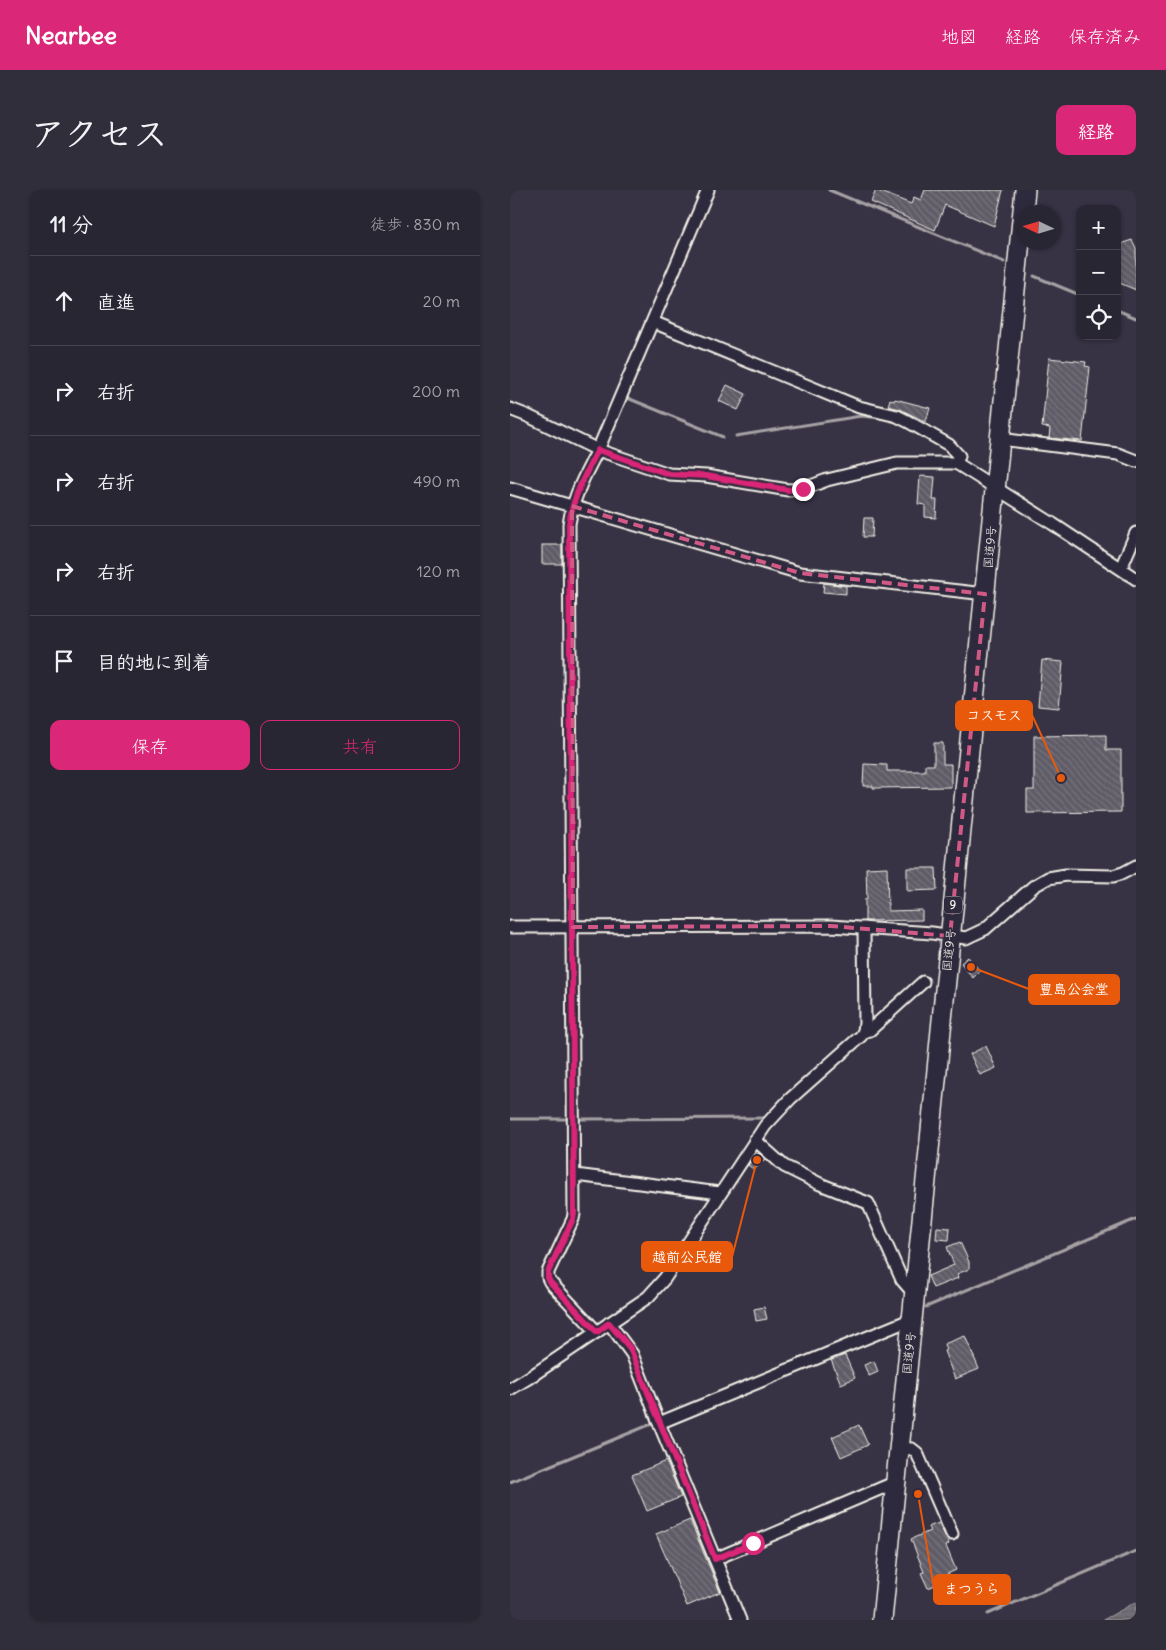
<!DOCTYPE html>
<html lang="ja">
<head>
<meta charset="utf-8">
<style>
	body { margin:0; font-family:Delius,"Klee One",sans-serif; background:#312e3b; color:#f1f3f6 }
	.controls { position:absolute; right:15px; top:15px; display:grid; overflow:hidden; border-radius:10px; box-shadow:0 1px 4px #0004 }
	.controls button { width:45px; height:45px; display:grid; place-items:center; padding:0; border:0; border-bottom:1px solid #45434e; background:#292633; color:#f1f3f6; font:25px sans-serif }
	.compass { position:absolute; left:506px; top:15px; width:45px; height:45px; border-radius:50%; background:#292633; box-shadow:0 1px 4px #0004; rotate:274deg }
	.stop { position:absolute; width:15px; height:15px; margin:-11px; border:4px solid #db2777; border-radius:50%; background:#fff }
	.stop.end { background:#db2777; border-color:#fff; box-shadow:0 1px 5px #0008 }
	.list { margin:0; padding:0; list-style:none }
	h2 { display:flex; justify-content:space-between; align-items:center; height:65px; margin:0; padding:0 20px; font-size:21px }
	h2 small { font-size:16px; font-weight:400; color:#a5a5ac }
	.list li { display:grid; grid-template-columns:32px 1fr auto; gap:15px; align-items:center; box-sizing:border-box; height:90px; padding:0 20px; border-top:1px solid #45434e }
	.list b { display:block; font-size:19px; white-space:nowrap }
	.list em { font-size:16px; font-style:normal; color:#a5a5ac }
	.actions { display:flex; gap:10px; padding:15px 20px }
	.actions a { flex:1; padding:11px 0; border:1px solid #db2777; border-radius:10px; text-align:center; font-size:18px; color:#db2777 }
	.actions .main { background:#db2777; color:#fff }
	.icon { flex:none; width:28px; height:28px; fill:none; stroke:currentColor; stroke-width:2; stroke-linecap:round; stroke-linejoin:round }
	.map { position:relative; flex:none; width:626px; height:1430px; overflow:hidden; border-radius:10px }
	header { display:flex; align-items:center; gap:30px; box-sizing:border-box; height:70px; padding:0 25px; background:#db2777; color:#fff }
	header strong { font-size:24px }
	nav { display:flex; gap:28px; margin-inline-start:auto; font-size:18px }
	.intro { display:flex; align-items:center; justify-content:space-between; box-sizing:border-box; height:120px; padding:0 30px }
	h1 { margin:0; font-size:35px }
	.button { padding:12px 22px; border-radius:10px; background:#db2777; color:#fff; font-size:18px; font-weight:700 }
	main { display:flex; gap:30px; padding:0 30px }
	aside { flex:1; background:#292633; border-radius:10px; box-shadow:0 1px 4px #0004 }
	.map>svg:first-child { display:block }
</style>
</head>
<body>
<header>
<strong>Nearbee</strong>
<nav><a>地図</a><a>経路</a><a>保存済み</a></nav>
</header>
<div class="intro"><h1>アクセス</h1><a class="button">経路</a></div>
<main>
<aside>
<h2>11 分<small>徒歩 · 830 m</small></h2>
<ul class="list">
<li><svg class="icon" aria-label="ahead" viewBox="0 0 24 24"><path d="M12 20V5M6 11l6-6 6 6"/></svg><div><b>直進</b></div><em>20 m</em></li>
<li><svg class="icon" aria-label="right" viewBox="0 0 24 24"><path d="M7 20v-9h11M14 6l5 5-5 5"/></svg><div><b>右折</b></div><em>200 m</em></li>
<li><svg class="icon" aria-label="right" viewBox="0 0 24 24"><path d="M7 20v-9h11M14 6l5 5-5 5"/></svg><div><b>右折</b></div><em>490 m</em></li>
<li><svg class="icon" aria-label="right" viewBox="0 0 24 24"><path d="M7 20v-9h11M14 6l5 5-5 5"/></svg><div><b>右折</b></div><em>120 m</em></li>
<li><svg class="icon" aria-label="arrive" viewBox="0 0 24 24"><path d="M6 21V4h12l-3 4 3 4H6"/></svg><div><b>目的地に到着</b></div></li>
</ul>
<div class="actions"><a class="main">保存</a><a>共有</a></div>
</aside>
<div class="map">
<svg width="626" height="1430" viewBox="0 0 626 1430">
	<defs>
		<pattern id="water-rules" width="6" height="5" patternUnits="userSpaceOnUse" patternTransform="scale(1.25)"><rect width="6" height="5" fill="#726e77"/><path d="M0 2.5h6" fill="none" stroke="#5b595c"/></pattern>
		<pattern id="building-back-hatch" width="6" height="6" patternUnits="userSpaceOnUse" patternTransform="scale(1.25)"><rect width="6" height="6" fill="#5f5c67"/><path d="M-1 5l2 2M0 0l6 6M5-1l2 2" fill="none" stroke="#77747d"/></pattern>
	</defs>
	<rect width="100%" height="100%" fill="#373244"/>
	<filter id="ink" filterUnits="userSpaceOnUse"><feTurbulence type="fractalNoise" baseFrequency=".02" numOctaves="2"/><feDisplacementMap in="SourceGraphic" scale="10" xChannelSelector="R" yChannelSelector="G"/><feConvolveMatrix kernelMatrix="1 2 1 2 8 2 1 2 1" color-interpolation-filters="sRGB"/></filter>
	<g filter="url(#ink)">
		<polygon fill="url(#water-rules)" stroke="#a6a2a4" points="626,1412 626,1430 593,1430"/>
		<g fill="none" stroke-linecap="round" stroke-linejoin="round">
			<g stroke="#a6a2a4" stroke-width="3">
				<polyline points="319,0 494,72"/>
				<polyline points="524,86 570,105"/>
				<polyline points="607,120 626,128"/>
				<polyline points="115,207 213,247"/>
				<polyline points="226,246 351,226 372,228"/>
				<polyline points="0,929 56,929"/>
				<polyline points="71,929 254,928"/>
				<polyline points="416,1117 626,1029"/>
				<polyline points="0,1292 144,1233"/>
				<polyline points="478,1424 626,1361"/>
			</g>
		</g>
		<g fill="url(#building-back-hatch)" stroke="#f4f1e8">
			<polygon points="366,0 401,14 404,7 411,10 415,0 493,0 484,36 435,15 425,40 361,12"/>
			<polygon points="622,50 626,58 626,100 607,92 607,66 613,53"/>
			<polygon points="539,168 576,172 575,176 580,177 572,251 539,248 540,238 532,237"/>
			<polygon points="217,195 236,204 228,220 209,211"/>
			<polygon points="380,209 384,211 385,209 420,218 416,232 390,219 378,216"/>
			<polygon points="410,286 425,287 423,310 427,310 426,328 415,327 415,315 408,314"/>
			<polygon points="354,328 363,328 362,347 353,347"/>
			<rect x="32" y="355" width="20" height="19"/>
			<polygon points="314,393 336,396 336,404 313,402"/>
			<polygon points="532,470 553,472 549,518 528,516"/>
			<polygon points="596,545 596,560 611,560 611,622 517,623 517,600 524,600 524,546"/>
			<polygon points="424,553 433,553 433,574 441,574 441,597 363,598 363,596 353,596 354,574 377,575 377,581 415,581 415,575 424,575"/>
			<polygon points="377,677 378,721 412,720 412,730 355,731 355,709 357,709 356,678"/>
			<polygon points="397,678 426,678 427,700 397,701"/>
			<polygon points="458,767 470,781 463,788 451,773"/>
			<polygon points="476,856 486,878 470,885 460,864"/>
			<polygon points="248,963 255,969 244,980 238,975"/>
			<polygon points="427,1037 440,1038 439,1050 426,1049"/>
			<polygon points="450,1052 459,1072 459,1079 447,1084 448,1088 423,1098 418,1086 444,1075 437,1057"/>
			<polygon points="254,1117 257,1129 246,1131 244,1119"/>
			<polygon points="455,1146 469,1179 445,1189 434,1161 436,1160 434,1154"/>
			<polygon points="335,1165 345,1188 331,1194 321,1170"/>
			<polygon points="364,1171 368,1182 359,1186 354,1175"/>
			<polygon points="349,1235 358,1255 331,1267 322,1247"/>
			<polygon points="156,1271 171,1307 137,1321 122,1285"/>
			<polygon points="180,1330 210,1402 177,1416 146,1344"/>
			<polygon points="429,1333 439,1354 436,1356 446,1380 437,1384 439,1389 418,1398 411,1383 414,1382 401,1349 420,1341 418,1337"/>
		</g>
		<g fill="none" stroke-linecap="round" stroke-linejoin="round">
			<defs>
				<g id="minor">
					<polyline points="143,132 349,217 387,226 397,231 439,255 449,266 446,273"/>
					<polyline points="0,219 18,226 88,260 159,284 196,286 278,300 293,299 317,290 387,273 446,273 543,334 626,389"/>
					<polyline points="490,249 608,264 626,271"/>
					<polyline points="0,298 290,383 475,404"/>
					<polyline points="611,378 626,343"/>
					<polyline points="0,737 321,736 422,743 456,748 475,739 524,696 538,688 556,685 603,686 613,683 626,676"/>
					<polyline points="354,841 360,840 413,792"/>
					<polyline points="245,950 274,976 310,994 358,1013 392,1090 399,1098 405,1099"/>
					<polyline points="65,985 210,1003"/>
					<polyline points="99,1133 122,1164 149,1233 230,1430"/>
					<path d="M87 1142 40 1092 38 1088V1082L63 1029 64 1024 59 334C63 307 75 284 88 260L198 0"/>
					<polyline points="0,1199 20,1187 138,1107 155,1088 255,936 280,909 351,846 354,841 355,833 354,738"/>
					<polyline points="149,1233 402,1129"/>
					<polyline points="389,1258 402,1259 407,1263 442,1344"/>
					<polyline points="205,1369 386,1292"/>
				</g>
				<polyline id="trunk" points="372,1430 515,0"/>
			</defs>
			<use href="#minor" stroke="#f4f1e8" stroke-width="15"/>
			<use href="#trunk" stroke="#f4f1e8" stroke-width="22"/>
			<use href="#minor" stroke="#2f2a3d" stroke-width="11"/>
			<use href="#trunk" stroke="#2f2a3d" stroke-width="19"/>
		</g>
	</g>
	<g fill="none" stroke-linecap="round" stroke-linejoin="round" filter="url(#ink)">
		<path stroke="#db2777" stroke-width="6" d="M243 1353 205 1369 120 1158 99 1133 87 1142 40 1092 38 1088V1082L63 1029 64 1024 59 334C63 307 75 284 88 260L159 284 196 286 278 300 293 299"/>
	</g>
	<path fill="none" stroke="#d15985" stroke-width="4" stroke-dasharray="10 6" stroke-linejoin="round" d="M62 316 290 383 475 404 440 746 321 736 63 737Z"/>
	<g text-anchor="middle" stroke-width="4" stroke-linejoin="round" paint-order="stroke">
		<rect fill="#2f2a3d" stroke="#b9b5b5" stroke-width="1" x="434" y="706.5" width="18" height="17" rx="4"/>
		<g font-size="11" font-weight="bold" fill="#f4f1e8">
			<text x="443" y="719">9</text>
		</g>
		<g font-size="12" fill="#f4f1e8" stroke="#2f2a3d">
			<text transform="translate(480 357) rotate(-85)" y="4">国道9号</text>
			<text transform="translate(439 760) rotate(-84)" y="4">国道9号</text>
			<text transform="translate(399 1163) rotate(-84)" y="4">国道9号</text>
		</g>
	</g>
	<path fill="none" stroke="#e8590c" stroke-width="2" d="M551 588L522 525M461 777L519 799M247 970L222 1067M408 1304L424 1399"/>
	<g fill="#e8590c" stroke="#2f2a3d" stroke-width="2">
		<circle cx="551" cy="588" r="5"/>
		<circle cx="461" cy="777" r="5"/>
		<circle cx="247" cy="970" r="5"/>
		<circle cx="408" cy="1304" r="5"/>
	</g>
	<g fill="#e8590c" stroke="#e8590c" stroke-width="2">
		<rect x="446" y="511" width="76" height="29" rx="5"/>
		<rect x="519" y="785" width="90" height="29" rx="5"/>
		<rect x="132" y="1052" width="90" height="29" rx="5"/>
		<rect x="424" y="1385" width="76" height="29" rx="5"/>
	</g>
	<g font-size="14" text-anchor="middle" font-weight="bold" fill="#fff">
		<text x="484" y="530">コスモス</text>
		<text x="564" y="804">豊島公会堂</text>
		<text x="177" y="1072">越前公民館</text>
		<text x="462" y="1404">まつうら</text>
	</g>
</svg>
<div class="controls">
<button>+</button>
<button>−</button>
<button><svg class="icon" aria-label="locate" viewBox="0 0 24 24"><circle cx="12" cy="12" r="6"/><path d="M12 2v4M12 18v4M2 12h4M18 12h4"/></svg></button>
</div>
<svg class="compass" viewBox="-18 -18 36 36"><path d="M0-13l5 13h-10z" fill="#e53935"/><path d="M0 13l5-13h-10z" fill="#a5a5ac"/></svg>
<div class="stop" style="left:243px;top:1353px"></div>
<div class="stop end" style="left:293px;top:299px"></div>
</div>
</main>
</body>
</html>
